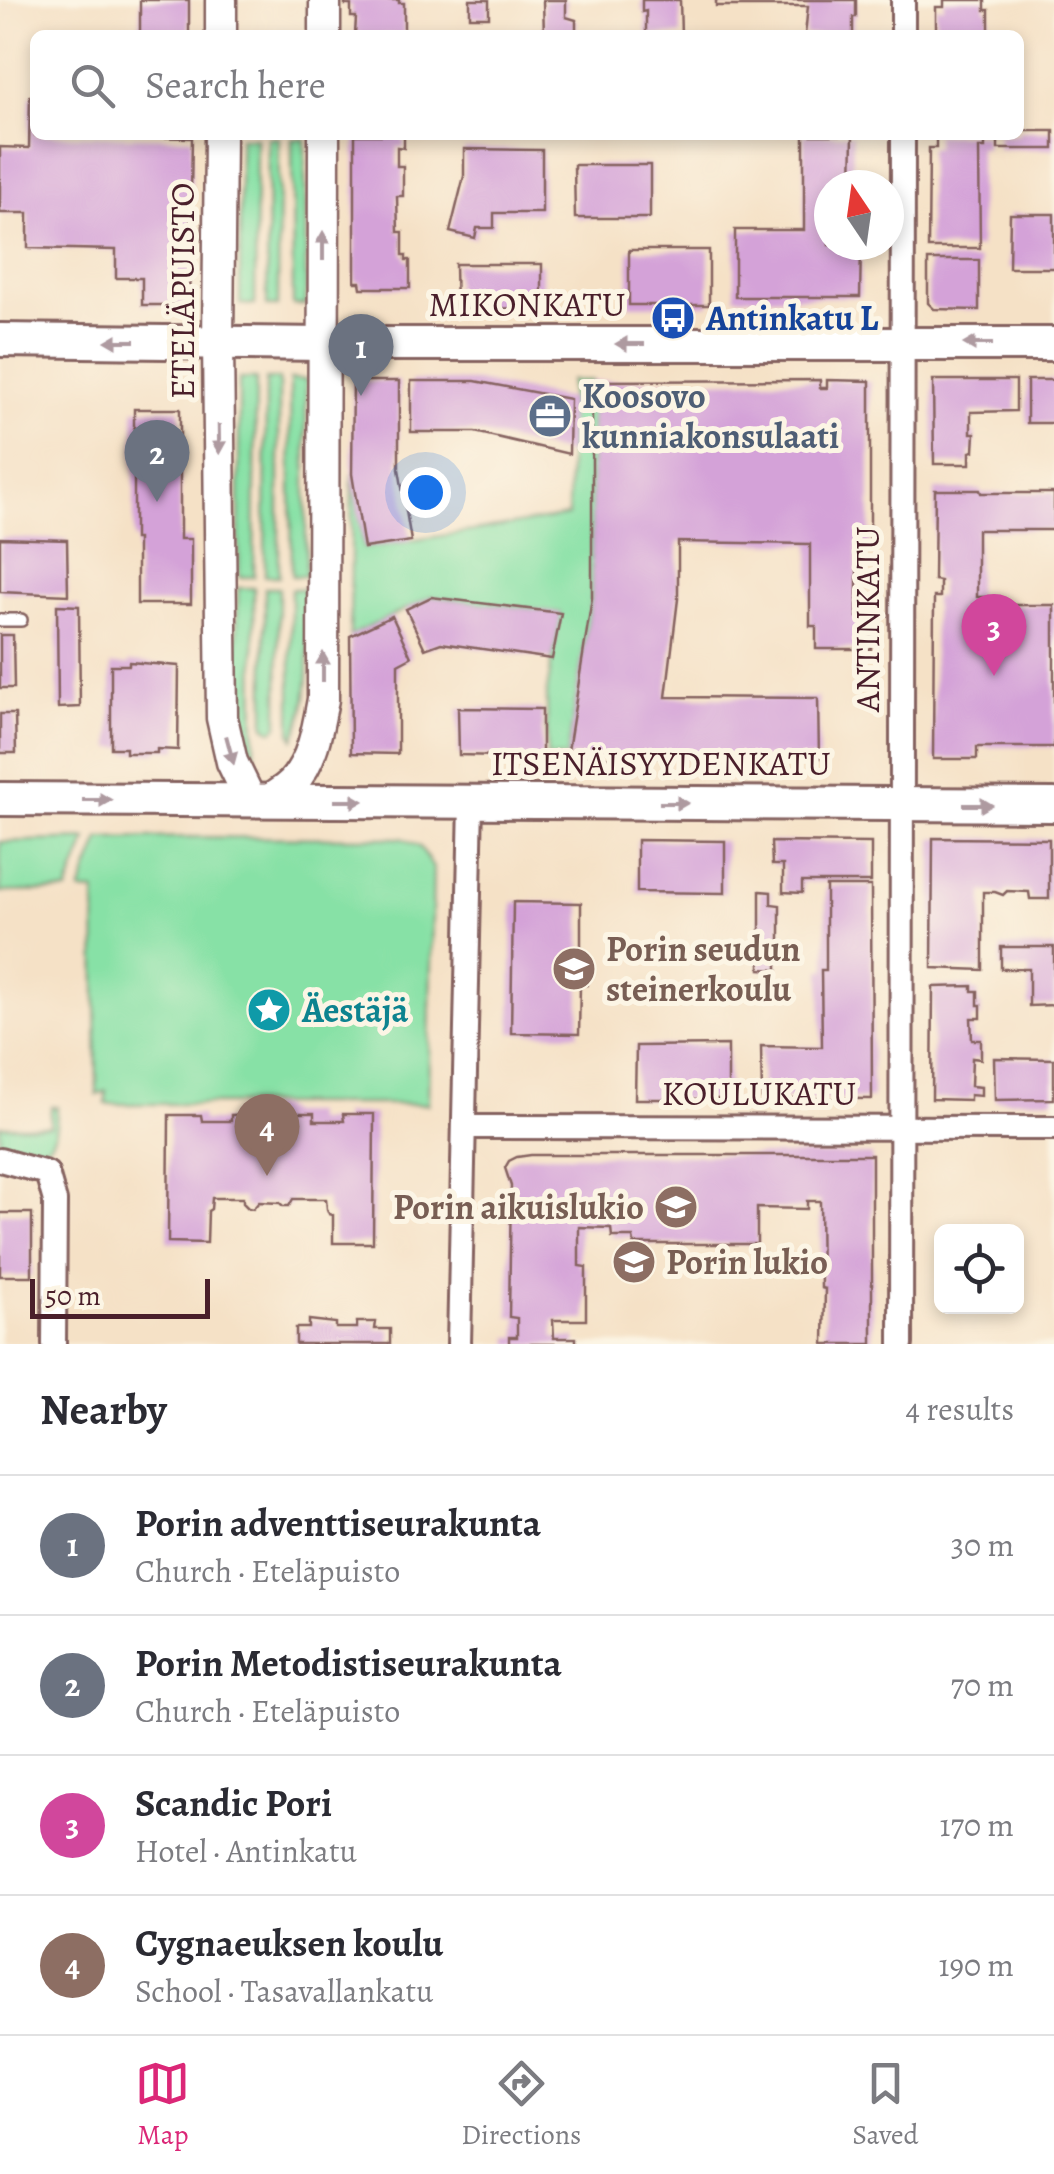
<!DOCTYPE html>
<html lang="en">
<head>
<meta charset="utf-8">
<style>
	body { margin:0; font-family:Alegreya,serif; background:#f7f7f7; color:#2b2b33 }
	.controls { position:absolute; right:30px; bottom:30px; display:grid; overflow:hidden; border-radius:15px; box-shadow:0 5px 15px #0003 }
	.controls button { width:90px; height:90px; display:grid; place-items:center; padding:0; border:0; border-bottom:2px solid #e1e1e2; background:#fff; color:#2b2b33; font:50px sans-serif }
	.compass { position:absolute; left:814px; top:170px; width:90px; height:90px; border-radius:50%; background:#fff; box-shadow:0 5px 15px #0003; rotate:347deg }
	.scale { position:absolute; left:30px; bottom:25px; width:180px; box-sizing:border-box; padding-left:10px; border:5px solid #4a1f2b; border-top:0; font-size:28px; line-height:35px; white-space:nowrap; color:#4a1f2b; -webkit-text-stroke:8px #fcf5e5; paint-order:stroke }
	.you { position:absolute; left:425px; top:492px; width:35px; height:35px; margin:-25px; border:8px solid #fff; border-radius:50%; background:#1a73e8; box-shadow:0 0 0 15px #1a73e833 }
	.badge { display:grid; place-items:center; width:65px; height:65px; border-radius:50%; background:#db2777; color:#fff; font-size:32px; font-weight:700 }
	.pin { position:absolute; translate:-50% -82px; filter:drop-shadow(0 2px 5px #0008) }
	.pin::after { content:''; position:absolute; top:52px; width:35px; height:30px; background:inherit; clip-path:polygon(0 0,100% 0,50% 100%) }
	.list { margin:0; padding:0; list-style:none }
	h2 { display:flex; justify-content:space-between; align-items:center; height:130px; margin:0; padding:0 40px; font-size:42px }
	h2 small { font-size:32px; font-weight:400; color:#7c7c81 }
	.list li { display:grid; grid-template-columns:65px 1fr auto; gap:30px; align-items:center; box-sizing:border-box; height:140px; padding:0 40px; border-top:2px solid #e1e1e2 }
	.list b { display:block; font-size:38px; white-space:nowrap }
	.list p { margin:0; font-size:32px; white-space:nowrap; color:#7c7c81 }
	.list em { font-size:32px; font-style:normal; color:#7c7c81 }
	.icon { flex:none; width:55px; height:55px; fill:none; stroke:currentColor; stroke-width:2; stroke-linecap:round; stroke-linejoin:round }
	.map { position:relative; flex:none; width:1054px; height:1344px; overflow:hidden }
	.search { position:absolute; background:#fff; box-shadow:0 5px 15px #0003; left:30px; right:30px; top:30px; height:110px; display:flex; align-items:center; gap:25px; box-sizing:border-box; padding:0 35px; border-radius:15px; color:#7c7c81; font-size:38px }
	.sheet { height:690px; background:#fff }
	nav { display:flex; justify-content:space-around; align-items:center; box-sizing:border-box; height:140px; border-top:2px solid #e1e1e2; background:#fff; font-size:28px; color:#7c7c81 }
	nav a { display:grid; justify-items:center; gap:5px }
	nav .on { color:#db2777 }
	.map>svg:first-child { display:block }
</style>
</head>
<body>
<div class="map">
<svg width="1054" height="1344" viewBox="0 0 1054 1344">
	<rect width="100%" height="100%" fill="#fcf5e5"/>
	<filter id="ink" filterUnits="userSpaceOnUse"><feTurbulence type="fractalNoise" baseFrequency=".01" numOctaves="2"/><feDisplacementMap in="SourceGraphic" scale="20" xChannelSelector="R" yChannelSelector="G"/><feConvolveMatrix kernelMatrix="1 2 1 2 8 2 1 2 1" color-interpolation-filters="sRGB"/></filter>
	<filter id="wash" filterUnits="userSpaceOnUse"><feTurbulence type="fractalNoise" baseFrequency=".0048" numOctaves="4" result="noise"/><feDisplacementMap in="SourceGraphic" scale="40" xChannelSelector="R" yChannelSelector="G"/><feGaussianBlur stdDeviation="2.25" result="paint"/><feColorMatrix in="noise" values="0 0 0 0 0 0 0 0 0 0 0 0 0 0 0 0 0 1.4 0 .05"/><feComposite in="paint" operator="in"/></filter>
	<g filter="url(#wash)">
		<rect width="100%" height="100%" fill="#f5e1c6"/>
		<g fill="#87e1a6" stroke="#688068" stroke-width="2.5">
			<polygon points="240,138 256,138 255,305 240,304"/>
			<polygon points="268,138 279,138 278,306 267,306"/>
			<polygon points="292,139 305,139 306,305 293,305"/>
			<polygon points="239,379 256,379 254,577 239,577"/>
			<polygon points="266,379 279,379 279,576 265,576"/>
			<polygon points="290,379 306,380 306,576 292,576"/>
			<polygon points="570,381 592,381 592,598 567,757 547,757 547,691 560,613 431,597 350,636 352,474 364,548 568,516"/>
			<path d="M238 588H254L255 755 251 754C230 718 238 632 238 588Z"/>
			<polygon points="265,588 279,588 278,726 273,731 265,726"/>
			<path d="M291 589H306C307 638 315 693 294 739L291 732Z"/>
			<polygon points="190,837 402,838 420,847 433,868 428,1104 106,1104 106,1091 97,1095 95,892 80,891 100,839"/>
			<polygon points="87,839 67,891 0,892 0,842"/>
			<path d="M51 1107H57C57 1157 42 1152 0 1143V1126H50Z"/>
		</g>
		<g id="blocks">
			<g fill="#d4a2d8">
				<rect x="140" y="0" width="49" height="35"/>
				<polygon points="345,0 399,0 399,3 404,3 404,35 355,35 356,17 351,17 351,5 345,5"/>
				<rect x="470" y="0" width="19" height="17"/>
				<polygon points="543,0 566,0 566,17 576,20 576,29 572,33 567,35 544,35"/>
				<polygon points="642,0 680,0 681,35 646,35 646,11 642,12"/>
				<polygon points="716,0 856,0 856,17 853,17 853,35 805,35 808,6 716,6"/>
				<polygon points="944,0 985,0 985,10 989,10 989,35 936,35 936,7 944,7"/>
				<polygon points="30,96 35,96 35,135 192,138 189,305 142,305 142,278 116,278 116,250 28,248 28,213 0,213 0,147 29,148"/>
				<polygon points="1019,131 1054,131 1054,149 998,149 998,135 1019,135"/>
				<polygon points="355,135 404,135 404,148 397,147 397,166 403,166 403,196 397,196 398,232 403,232 403,255 406,255 406,260 410,260 410,288 361,288 360,282 355,282"/>
				<polygon points="804,135 853,135 852,185 829,185 829,245 861,245 860,297 735,297 735,230 804,230"/>
				<polygon points="936,135 985,135 985,148 979,148 980,248 928,248 929,148 936,148"/>
				<polygon points="464,149 542,150 542,213 494,213 494,228 477,228 475,238 450,232 464,176"/>
				<polygon points="574,165 650,165 650,218 575,218"/>
				<polygon points="1010,214 1054,214 1054,268 1009,268"/>
				<rect x="629" y="250" width="80" height="55"/>
				<polygon points="928,260 979,260 979,310 934,309 928,303"/>
				<polygon points="455,264 542,264 542,308 456,309"/>
				<polygon points="820,380 820,388 827,388 827,380 870,381 870,544 857,543 857,617 871,617 871,649 816,649 816,626 810,626 810,544 678,542 678,599 666,697 818,698 819,758 567,757 592,598 592,381"/>
				<polygon points="933,380 1016,380 1016,411 971,412 971,433 975,433 974,451 970,452 970,464 934,464"/>
				<rect x="1027" y="380" width="27" height="43"/>
				<polygon points="353,381 399,381 399,469 411,541 364,548 352,474"/>
				<polygon points="411,381 475,381 570,399 569,454 475,432 411,432"/>
				<polygon points="134,409 180,409 180,539 191,539 191,604 137,604 137,539 134,539"/>
				<polygon points="935,490 980,490 981,493 1054,493 1054,530 977,530 977,597 987,597 987,605 1054,605 1054,747 977,747 977,759 933,759 934,597 940,597 940,581 934,580"/>
				<polygon points="0,538 67,540 68,595 0,592"/>
				<polygon points="431,597 561,613 552,659 441,643 425,649 406,609"/>
				<polygon points="57,605 79,606 80,707 58,708"/>
				<polygon points="392,616 411,657 398,664 398,754 351,753 350,636"/>
				<polygon points="0,635 13,635 14,688 0,688"/>
				<polygon points="129,662 179,666 178,750 157,749 157,753 126,753 126,748 111,748 111,665 129,665"/>
				<polygon points="458,708 542,709 542,757 459,755"/>
				<polygon points="0,714 15,714 16,753 0,753"/>
				<polygon points="933,838 1049,839 1049,899 1030,899 1029,892 1007,891 1003,895 995,892 983,892 983,970 932,968"/>
				<polygon points="637,840 725,841 725,893 637,892"/>
				<polygon points="771,842 871,843 871,882 802,882 802,893 783,892 783,865 772,865"/>
				<polygon points="826,886 871,886 872,1099 762,1098 761,1046 822,1047 821,970 826,970"/>
				<polygon points="760,891 771,892 771,904 780,905 780,953 777,953 777,970 760,969"/>
				<polygon points="513,902 581,903 581,951 587,952 587,985 580,985 579,1034 511,1033"/>
				<polygon points="1001,947 1054,947 1054,1005 1029,1006 1029,969 1001,969"/>
				<polygon points="972,986 972,991 978,991 978,1005 981,1005 981,1018 971,1018 972,1040 981,1040 981,1059 972,1058 971,1086 981,1087 981,1096 970,1095 970,1100 932,1099 933,987"/>
				<polygon points="728,1045 728,1099 635,1099 636,1046"/>
				<polygon points="994,1058 1054,1059 1054,1099 995,1100"/>
				<polygon points="270,1107 280,1107 289,1113 314,1113 314,1121 344,1121 343,1114 374,1114 373,1243 333,1243 333,1215 329,1214 327,1209 326,1199 293,1199 289,1206 283,1206 280,1203 259,1202 253,1209 248,1208 243,1203 243,1198 212,1198 211,1209 208,1211 207,1243 168,1242 169,1115 201,1115 202,1121 231,1121 231,1115 258,1114 262,1110"/>
				<polygon points="531,1155 872,1155 872,1344 824,1344 825,1289 821,1288 820,1201 807,1201 807,1209 757,1208 757,1244 634,1244 633,1237 612,1237 611,1228 579,1227 579,1266 586,1267 586,1320 553,1320 554,1338 576,1338 576,1344 509,1344 509,1337 517,1337 517,1318 509,1317 511,1186 505,1168 509,1161 517,1157"/>
				<rect x="0" y="1213" width="32" height="63"/>
				<polygon points="309,1320 336,1323 336,1328 357,1328 357,1322 376,1322 375,1329 390,1329 390,1344 296,1344 296,1328 309,1328"/>
			</g>
		</g>
	</g>
	<g filter="url(#ink)">
		<use href="#blocks" fill-opacity="0" stroke="#866361" stroke-width="2.5"/>
		<g fill="none" stroke-linecap="round" stroke-linejoin="round">
			<defs>
				<polyline id="service" points="0,620 21,620"/>
				<g id="minor">
					<polyline points="903,35 903,0"/>
					<polyline points="465,1127 1054,1128"/>
					<polyline points="0,1160 47,1173 55,1201 54,1344"/>
					<polyline points="459,1344 471,802"/>
					<polyline points="901,1344 903,135"/>
				</g>
				<g id="tertiary">
					<polyline points="221,35 221,0"/>
					<polyline points="325,35 325,0"/>
					<polyline points="220,135 218,342 222,718 232,762 251,801"/>
					<path d="M268 801C276 795 287 789 293 782 313 760 318 727 323 699L324 135"/>
				</g>
				<g id="secondary">
					<polyline points="0,340 323,344 1054,344"/>
					<polyline points="0,799 1054,805"/>
				</g>
			</defs>
			<use href="#service" stroke="#866361" stroke-width="16"/>
			<use href="#minor" stroke="#866361" stroke-width="28"/>
			<use href="#tertiary" stroke="#866361" stroke-width="35"/>
			<use href="#secondary" stroke="#866361" stroke-width="38"/>
			<use href="#service" stroke="#fff" stroke-width="11"/>
			<use href="#minor" stroke="#fff" stroke-width="22"/>
			<use href="#tertiary" stroke="#fff" stroke-width="30"/>
			<use href="#secondary" stroke="#fff" stroke-width="32"/>
		</g>
		<defs><path id="oneway-solid" d="M-6-.8H1V-3.2L6.5 0L1 3.2V.8H-6Z" transform="scale(2.5)"/></defs>
		<g fill="#ae9aa0">
			<use href="#oneway-solid" transform="translate(323 246) rotate(-90)"/>
			<use href="#oneway-solid" transform="translate(120 341) rotate(-180)"/>
			<use href="#oneway-solid" transform="translate(630 344) rotate(-180)"/>
			<use href="#oneway-solid" transform="translate(978 344) rotate(180)"/>
			<use href="#oneway-solid" transform="translate(219 439) rotate(89)"/>
			<use href="#oneway-solid" transform="translate(323 667) rotate(-90)"/>
			<use href="#oneway-solid" transform="translate(230 750) rotate(75)"/>
			<use href="#oneway-solid" transform="translate(97 800)"/>
			<use href="#oneway-solid" transform="translate(349 801)"/>
			<use href="#oneway-solid" transform="translate(674 803)"/>
			<use href="#oneway-solid" transform="translate(978 805)"/>
		</g>
	</g>
	<defs>
		<symbol id="bus-disc" viewBox="-11 -11 22 22"><circle r="9.5" fill="#1a4fb4" stroke="#fcf5e5"/><path d="M-5-6H5V4H4V6H2V4H-2V6H-4V4H-5ZM-3.5-4V0h7V-4ZM-3.5 1.2v1.5H-2V1.2ZM2 1.2v1.5H3.5V1.2Z" fill="#fff"/></symbol>
		<symbol id="office-disc" viewBox="-11 -11 22 22"><circle r="9.5" fill="#5c6f8a" stroke="#fcf5e5"/><path d="M-6-3h4V-5.5h4V-3h4V5H-6ZM-1-4.5V-3h2v-1.5ZM-6 0V1H6V0Z" fill="#fff"/></symbol>
		<symbol id="school-disc" viewBox="-11 -11 22 22"><circle r="9.5" fill="#8d6e63" stroke="#fcf5e5"/><path d="M0-5L7-2L0 1L-7-2ZM-4 1L0 2.5L4 1V4Q0 6-4 4Z" fill="#fff"/></symbol>
		<symbol id="sight-disc" viewBox="-11 -11 22 22"><circle r="9.5" fill="#0f9aa8" stroke="#fcf5e5"/><path d="M0-6L1.8-2.2L6-1.7L2.9 1.2L3.7 5.4L0 3.3L-3.7 5.4L-2.9 1.2L-6-1.7L-1.8-2.2Z" fill="#fff"/></symbol>
	</defs>
	<g fill-rule="evenodd">
		<use href="#bus-disc" x="648" y="293" width="50" height="50"/>
		<use href="#office-disc" x="525" y="391" width="50" height="50"/>
		<use href="#school-disc" x="549" y="944" width="50" height="50"/>
		<use href="#sight-disc" x="244" y="985" width="50" height="50"/>
		<use href="#school-disc" x="651" y="1182" width="50" height="50"/>
		<use href="#school-disc" x="609" y="1237" width="50" height="50"/>
	</g>
	<g text-anchor="middle" stroke-width="10" stroke-linejoin="round" paint-order="stroke">
		<g font-size="35" fill="#4a1f2b" stroke="#fcf5e5">
			<text transform="translate(182 291) rotate(-90)" y="12">ETELÄPUISTO</text>
			<text x="527" y="316">MIKONKATU</text>
			<text transform="translate(867 619) rotate(-90)" y="12">ANTINKATU</text>
			<text x="661" y="775">ITSENÄISYYDENKATU</text>
			<text x="759" y="1105">KOULUKATU</text>
		</g>
		<g font-size="35" font-weight="bold" fill="#164399" stroke="#fcf5e5" text-anchor="start">
			<text x="706" y="330">Antinkatu L</text>
		</g>
		<g font-size="35" font-weight="bold" fill="#4e5e75" stroke="#fcf5e5" text-anchor="start">
			<text x="582" y="408">Koosovo<tspan x="582" dy="40">kunniakonsulaati</tspan></text>
		</g>
		<g font-size="35" font-weight="bold" fill="#785e54" stroke="#fcf5e5" text-anchor="start">
			<text x="606" y="961">Porin seudun<tspan x="606" dy="40">steinerkoulu</tspan></text>
			<text x="644" y="1219" text-anchor="end">Porin aikuislukio</text>
			<text x="666" y="1274">Porin lukio</text>
		</g>
		<g font-size="35" font-weight="bold" fill="#0d838f" stroke="#fcf5e5" text-anchor="start">
			<text x="302" y="1022">Äestäjä</text>
		</g>
	</g>
</svg>
<div class="controls">
<button><svg class="icon" aria-label="locate" viewBox="0 0 24 24"><circle cx="12" cy="12" r="6"/><path d="M12 2v4M12 18v4M2 12h4M18 12h4"/></svg></button>
</div>
<svg class="compass" viewBox="-18 -18 36 36"><path d="M0-13l5 13h-10z" fill="#e53935"/><path d="M0 13l5-13h-10z" fill="#7c7c81"/></svg>
<div class="scale">50 m</div>
<div class="you"></div>
<div class="pin badge" style="left:361px;top:396px;background:#6b7280">1</div>
<div class="pin badge" style="left:157px;top:502px;background:#6b7280">2</div>
<div class="pin badge" style="left:994px;top:676px;background:#d1479c">3</div>
<div class="pin badge" style="left:267px;top:1176px;background:#8d6e63">4</div>
<div class="search"><svg class="icon" aria-label="search" viewBox="0 0 24 24"><circle cx="10" cy="10" r="6"/><path d="M15 15l6 6"/></svg>Search here</div>
</div>
<section class="sheet">
<h2>Nearby<small>4 results</small></h2>
<ul class="list">
<li><span class="badge" style="background:#6b7280">1</span><div><b>Porin adventtiseurakunta</b><p>Church · Eteläpuisto</p></div><em>30 m</em></li>
<li><span class="badge" style="background:#6b7280">2</span><div><b>Porin Metodistiseurakunta</b><p>Church · Eteläpuisto</p></div><em>70 m</em></li>
<li><span class="badge" style="background:#d1479c">3</span><div><b>Scandic Pori</b><p>Hotel · Antinkatu</p></div><em>170 m</em></li>
<li><span class="badge" style="background:#8d6e63">4</span><div><b>Cygnaeuksen koulu</b><p>School · Tasavallankatu</p></div><em>190 m</em></li>
</ul>
</section>
<nav>
<a class="on"><svg class="icon" aria-label="map" viewBox="0 0 24 24"><path d="M3 6l6-2 6 2 6-2v14l-6 2-6-2-6 2zM9 4v14M15 6v14"/></svg>Map</a>
<a><svg class="icon" aria-label="directions" viewBox="0 0 24 24"><path d="M12 3l9 9-9 9-9-9zM9 14v-3h6M13 9l2 2-2 2"/></svg>Directions</a>
<a><svg class="icon" aria-label="saved" viewBox="0 0 24 24"><path d="M7 4h10v16l-5-4-5 4z"/></svg>Saved</a>
</nav>
</body>
</html>
